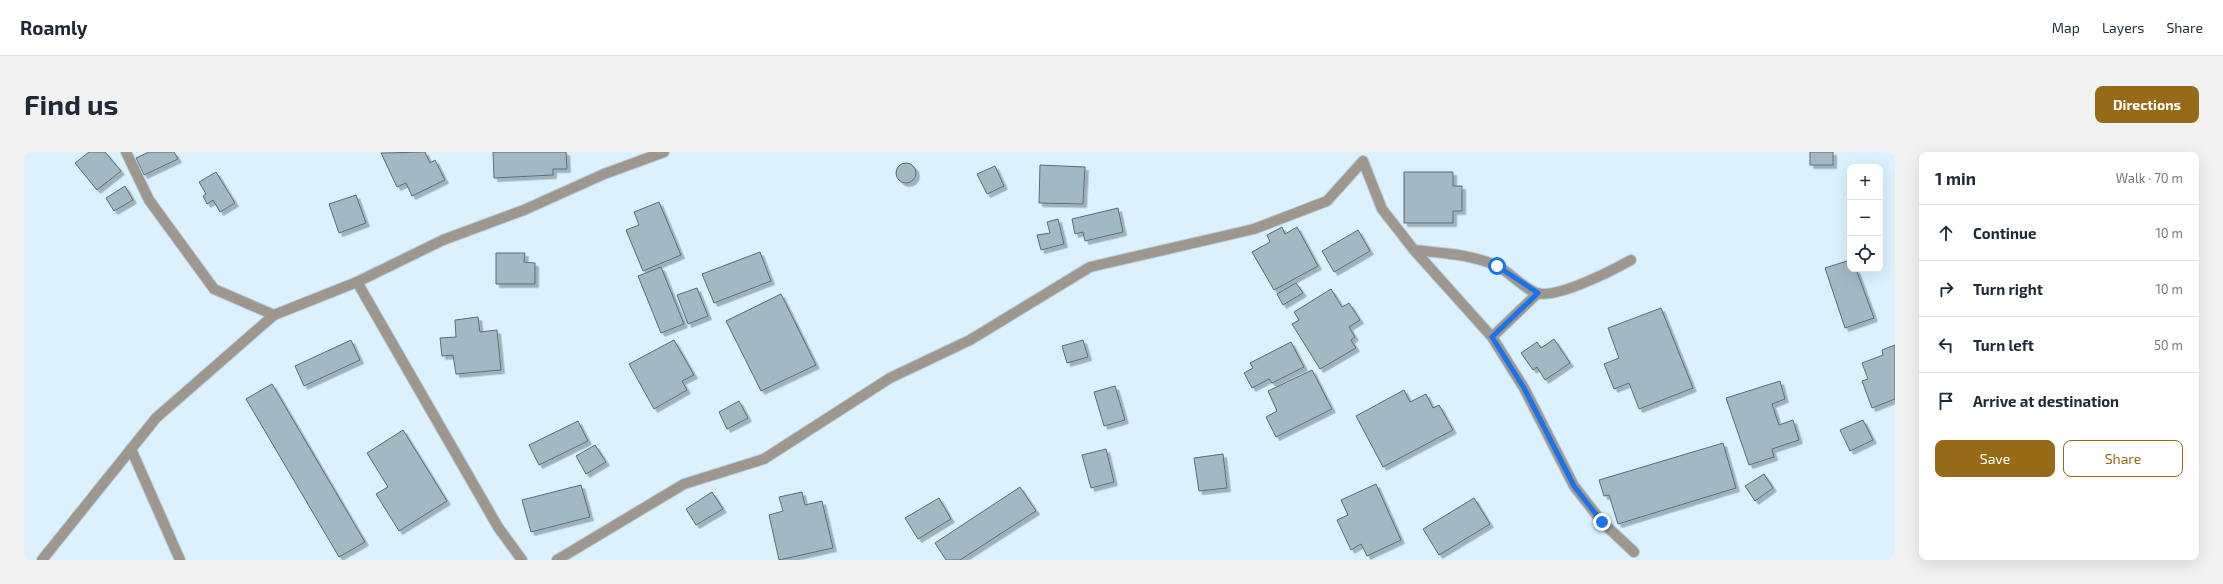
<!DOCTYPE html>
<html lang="en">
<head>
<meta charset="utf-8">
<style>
	body { margin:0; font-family:"Exo 2",sans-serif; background:#f2f2f3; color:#1f2937 }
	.controls { position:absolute; right:12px; top:12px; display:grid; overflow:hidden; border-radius:8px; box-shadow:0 4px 16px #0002 }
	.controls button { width:36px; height:36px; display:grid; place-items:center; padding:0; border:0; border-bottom:1px solid #e0e1e3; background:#fff; color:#1f2937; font:20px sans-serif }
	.stop { position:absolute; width:12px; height:12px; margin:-9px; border:3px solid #1a73e8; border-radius:50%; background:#fff }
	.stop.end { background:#1a73e8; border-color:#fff; box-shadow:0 1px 4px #0008 }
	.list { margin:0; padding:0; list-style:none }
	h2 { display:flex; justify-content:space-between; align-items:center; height:52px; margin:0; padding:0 16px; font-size:17px }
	h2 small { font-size:13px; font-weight:400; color:#747a83 }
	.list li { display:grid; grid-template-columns:26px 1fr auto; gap:12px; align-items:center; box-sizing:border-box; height:56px; padding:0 16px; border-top:1px solid #e0e1e3 }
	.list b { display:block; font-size:15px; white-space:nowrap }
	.list em { font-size:13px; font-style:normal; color:#747a83 }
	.actions { display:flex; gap:8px; padding:12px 16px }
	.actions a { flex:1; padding:9px 0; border:1px solid #976a18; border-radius:8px; text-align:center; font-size:14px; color:#976a18 }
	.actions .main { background:#976a18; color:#fff }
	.icon { flex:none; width:22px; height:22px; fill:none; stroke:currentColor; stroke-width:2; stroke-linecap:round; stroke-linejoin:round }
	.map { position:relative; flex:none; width:1871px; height:408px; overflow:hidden; border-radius:8px }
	header { display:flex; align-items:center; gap:24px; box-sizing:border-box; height:56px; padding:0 20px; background:#fff; border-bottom:1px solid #e0e1e3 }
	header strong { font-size:19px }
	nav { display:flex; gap:22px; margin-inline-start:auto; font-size:14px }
	.intro { display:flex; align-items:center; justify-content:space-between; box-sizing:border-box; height:96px; padding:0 24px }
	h1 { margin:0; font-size:28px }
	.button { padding:10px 18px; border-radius:8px; background:#976a18; color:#fff; font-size:14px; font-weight:700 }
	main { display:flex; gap:24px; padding:0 24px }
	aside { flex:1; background:#fff; border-radius:8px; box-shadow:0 4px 16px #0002 }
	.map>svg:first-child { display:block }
</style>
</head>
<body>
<header>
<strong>Roamly</strong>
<nav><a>Map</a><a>Layers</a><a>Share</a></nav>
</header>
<div class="intro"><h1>Find us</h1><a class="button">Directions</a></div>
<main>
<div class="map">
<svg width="1871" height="408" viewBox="0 0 1871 408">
	<defs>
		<filter id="shadow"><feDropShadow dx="3.5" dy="3.5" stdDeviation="0" flood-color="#0004"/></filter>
	</defs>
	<rect width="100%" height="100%" fill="#dbf2fe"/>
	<g fill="#a2b8c3" stroke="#586d77" filter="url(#shadow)">
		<polygon points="65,0 81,0 97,19 73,38 51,11"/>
		<polygon points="125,0 150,0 154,7 120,23 112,6"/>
		<polygon points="401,0 406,11 411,8 421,28 388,44 382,31 373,35 357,1"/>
		<polygon points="469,0 542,0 543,17 529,17 529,23 470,26"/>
		<rect x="1786" y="0" width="23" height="13"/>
		<circle cx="882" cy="21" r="10"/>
		<polygon points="1016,13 1061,15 1059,52 1015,51"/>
		<polygon points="971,14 980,34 963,42 953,22"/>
		<polygon points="192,20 211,51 196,60 189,48 183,52 179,44 182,42 175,30"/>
		<polygon points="1380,20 1429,20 1429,34 1438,34 1438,59 1429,59 1429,71 1380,71"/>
		<polygon points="101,34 109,48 90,59 82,46"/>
		<polygon points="332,43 342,71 315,81 305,52"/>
		<polygon points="635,50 657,103 619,119 602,78 615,73 610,60"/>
		<polygon points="1094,56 1099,80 1061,89 1059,80 1051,82 1048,67"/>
		<polygon points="1034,67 1040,92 1017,98 1013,83 1026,81 1023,70"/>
		<polygon points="1258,75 1261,82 1273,75 1294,114 1250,138 1228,100 1246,90 1243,83"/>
		<polygon points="1334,78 1346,99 1310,120 1298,99"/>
		<polygon points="736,100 747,129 690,151 678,122"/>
		<polygon points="472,101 501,101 500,110 511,111 511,132 472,132"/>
		<polygon points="1826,108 1826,117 1832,117 1850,166 1821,176 1801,116"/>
		<polygon points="637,115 660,172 637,181 614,124"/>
		<polygon points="1272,131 1279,141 1259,153 1253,142"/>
		<polygon points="673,136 684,164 664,172 653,143"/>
		<polygon points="1307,137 1318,155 1325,151 1336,168 1325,175 1331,185 1327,188 1332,196 1296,217 1268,172 1275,168 1270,160"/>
		<polygon points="757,142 792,213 737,239 702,169"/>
		<polygon points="1637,156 1669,236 1615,257 1605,231 1590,237 1580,212 1595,206 1584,176"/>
		<polygon points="454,165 456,180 473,178 477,218 432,222 429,203 418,204 416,186 432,185 431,168"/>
		<polygon points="1530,187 1546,211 1521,228 1513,215 1509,218 1497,201 1513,190 1517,196"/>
		<polygon points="327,188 336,208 280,234 271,214"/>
		<polygon points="650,188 670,223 658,229 663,238 630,257 605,212"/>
		<polygon points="1059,188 1064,205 1043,211 1038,194"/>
		<polygon points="1267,190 1280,215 1248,231 1245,227 1228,236 1220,221 1229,216 1226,211"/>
		<polygon points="1871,193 1871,247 1848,256 1838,229 1844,227 1838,211 1859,203 1858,198"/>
		<polygon points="1288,218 1308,257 1252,285 1242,265 1253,259 1244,239"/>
		<polygon points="1756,229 1761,247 1748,252 1755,273 1769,268 1775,288 1748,297 1750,305 1725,313 1702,246"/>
		<polygon points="248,232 341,390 315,405 222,247"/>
		<polygon points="1091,234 1101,268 1080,274 1070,240"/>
		<polygon points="1380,238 1386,250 1402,242 1409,256 1415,253 1429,278 1359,315 1332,264"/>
		<polygon points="715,249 724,266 703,277 695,260"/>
		<polygon points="1839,268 1849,288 1826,299 1816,278"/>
		<polygon points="554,269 564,289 515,313 505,293"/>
		<polygon points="379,278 423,349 375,379 352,342 364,335 343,301"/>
		<polygon points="1699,291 1712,336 1594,372 1585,343 1580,344 1575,328"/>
		<polygon points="571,293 582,310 562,322 552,304"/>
		<polygon points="1082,297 1090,330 1067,336 1058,303"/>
		<polygon points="1199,302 1203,336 1175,339 1170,306"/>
		<polygon points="1740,322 1749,336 1731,349 1721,334"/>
		<polygon points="1352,332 1377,388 1343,404 1337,392 1327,398 1313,368 1324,363 1317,348"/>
		<polygon points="557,333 566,365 507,380 498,348"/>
		<polygon points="996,335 1012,359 936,408 922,408 911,391"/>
		<polygon points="688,340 699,357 672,373 662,357"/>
		<polygon points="778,340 781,353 798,349 809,396 755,408 745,363 759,359 755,345"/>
		<polygon points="915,346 927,367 894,387 881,366"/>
		<polygon points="1450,346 1466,372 1415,403 1399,377"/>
	</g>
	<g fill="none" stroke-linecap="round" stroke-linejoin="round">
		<defs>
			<g id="minor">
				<polyline points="102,0 125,48 190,137 250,163"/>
				<polyline points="1390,98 1468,185 1500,236 1550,334 1578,370 1610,400"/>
				<polyline points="333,130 474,375 498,408"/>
				<polyline points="1468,185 1514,141"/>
				<polyline points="107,297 156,408"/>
				<polyline points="18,408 132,266 250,163 333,130 419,88 500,58 580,22 640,0"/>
				<path d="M533 408 660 332 740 307 866 226 946 188 1066 115 1230 77 1303 49 1339 9 1358 57 1390 98C1417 101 1448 102 1473 114 1486 120 1500 137 1513 141 1533 147 1589 118 1607 108"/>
			</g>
		</defs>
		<use href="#minor" stroke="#baced9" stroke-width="12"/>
		<use href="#minor" stroke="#9d978f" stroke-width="10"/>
	</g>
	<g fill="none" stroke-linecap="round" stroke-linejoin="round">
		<polyline stroke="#1a73e8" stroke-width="5" points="1473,114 1514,141 1468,185 1500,236 1550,334 1578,370"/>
	</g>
</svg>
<div class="controls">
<button>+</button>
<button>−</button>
<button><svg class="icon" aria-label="locate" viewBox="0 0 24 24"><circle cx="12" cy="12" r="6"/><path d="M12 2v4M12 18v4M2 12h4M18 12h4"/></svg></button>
</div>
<div class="stop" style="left:1473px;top:114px"></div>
<div class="stop end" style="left:1578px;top:370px"></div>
</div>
<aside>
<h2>1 min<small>Walk · 70 m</small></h2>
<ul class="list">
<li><svg class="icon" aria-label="ahead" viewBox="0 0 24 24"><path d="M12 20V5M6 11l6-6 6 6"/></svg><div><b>Continue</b></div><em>10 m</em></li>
<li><svg class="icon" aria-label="right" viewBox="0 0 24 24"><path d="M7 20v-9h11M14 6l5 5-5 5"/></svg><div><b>Turn right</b></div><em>10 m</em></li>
<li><svg class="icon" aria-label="left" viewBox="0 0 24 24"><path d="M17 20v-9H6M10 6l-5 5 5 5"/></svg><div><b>Turn left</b></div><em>50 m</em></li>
<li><svg class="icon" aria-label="arrive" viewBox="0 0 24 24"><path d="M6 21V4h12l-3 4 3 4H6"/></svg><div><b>Arrive at destination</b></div></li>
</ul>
<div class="actions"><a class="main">Save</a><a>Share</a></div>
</aside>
</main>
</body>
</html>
